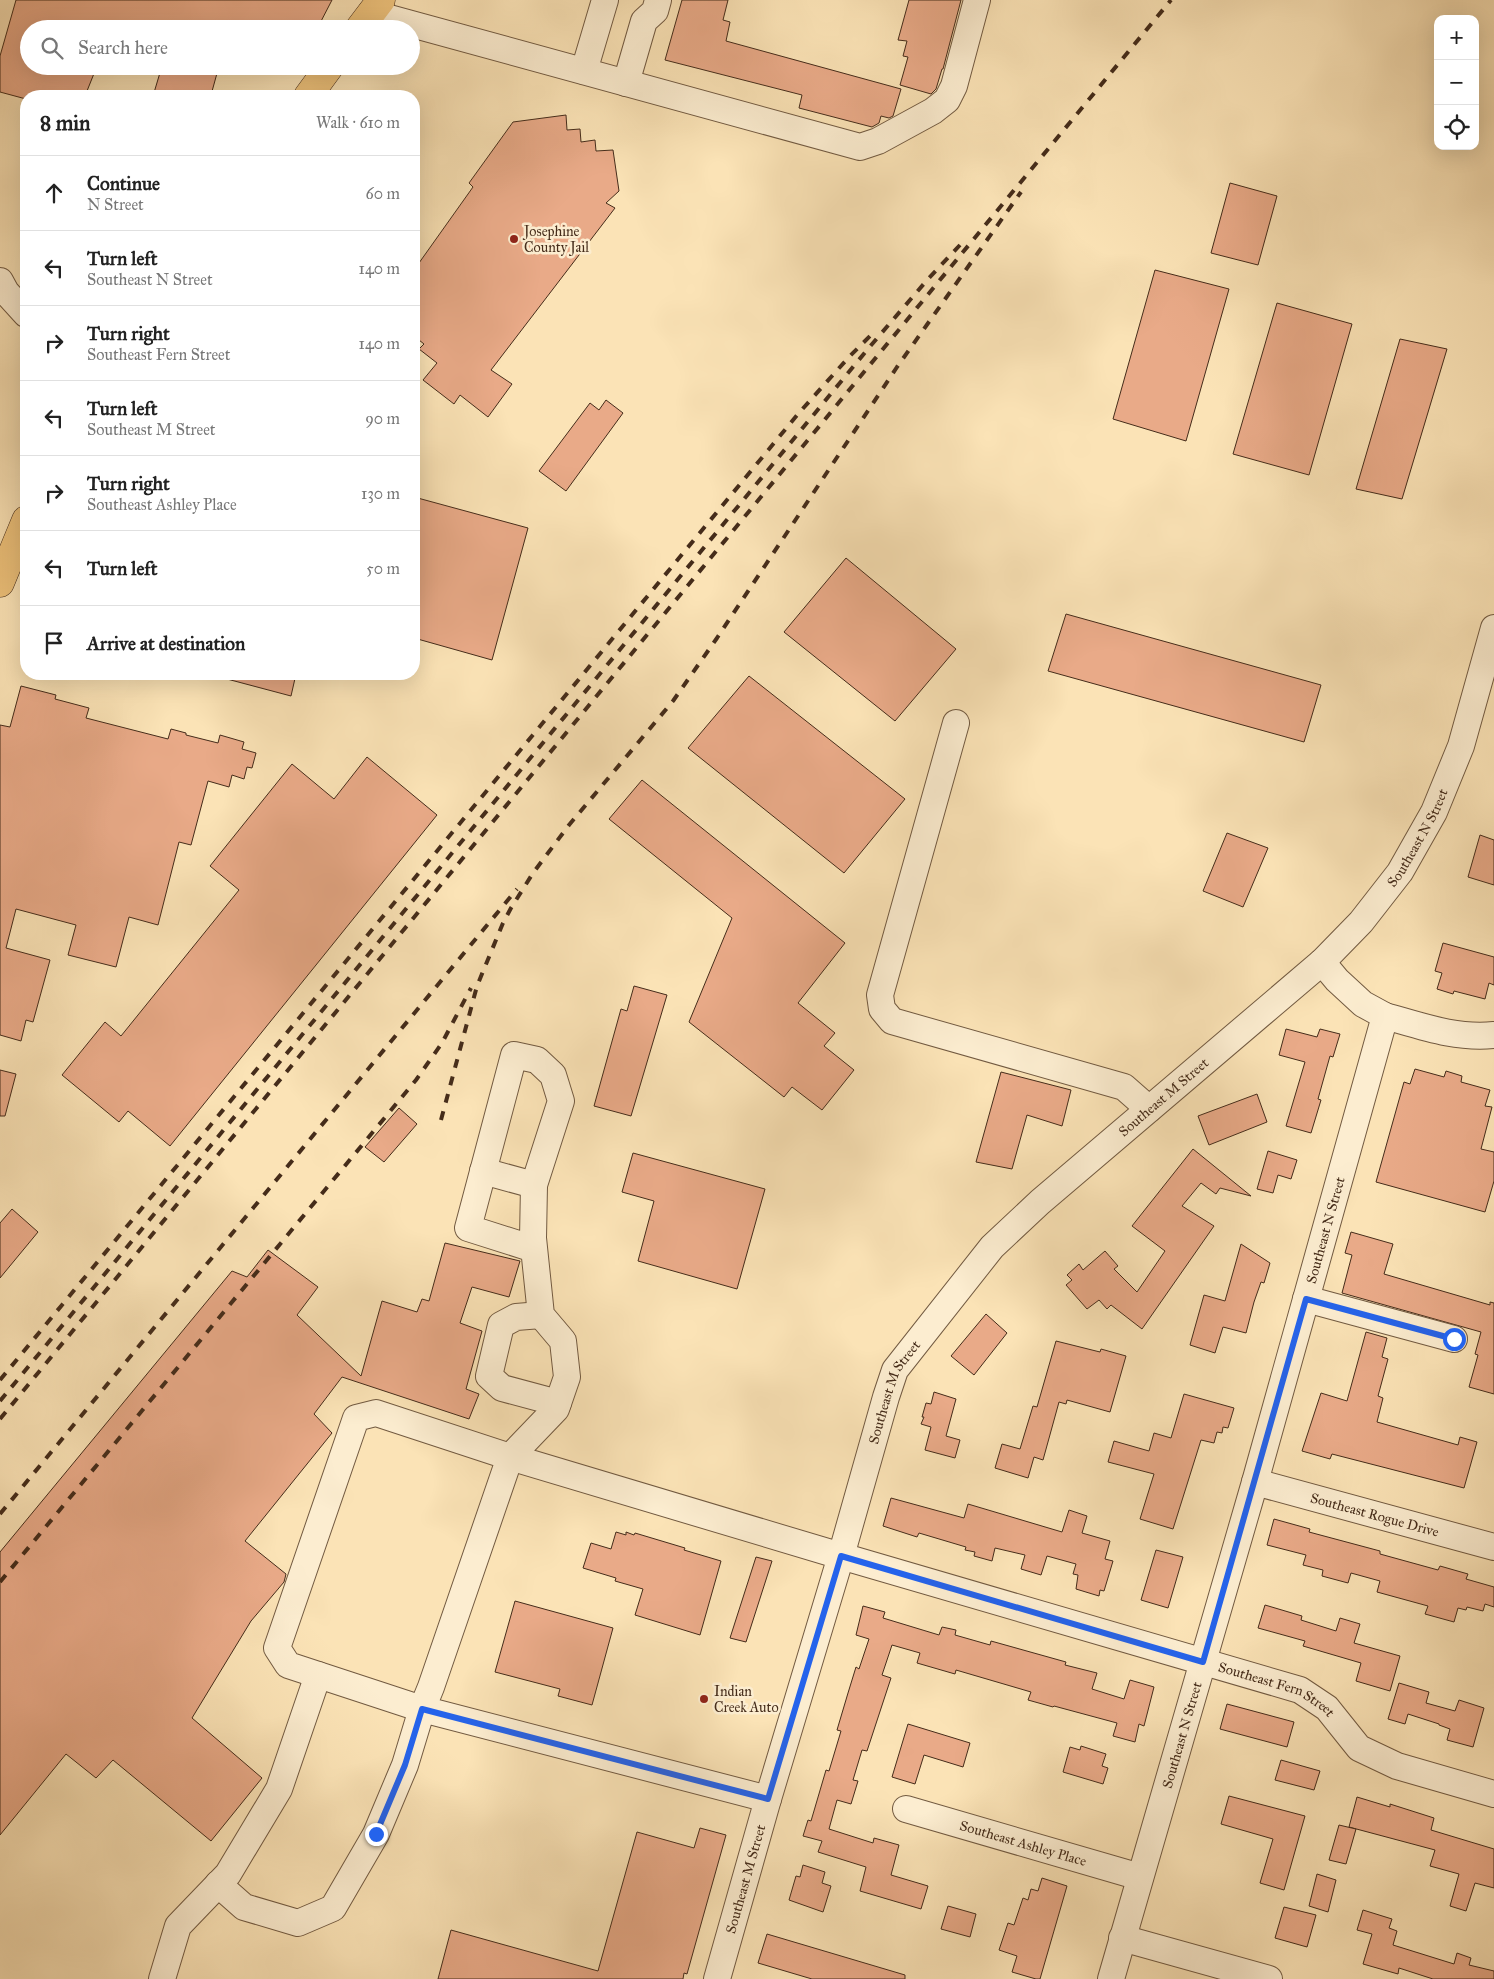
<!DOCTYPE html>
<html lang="en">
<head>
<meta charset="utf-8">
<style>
	body { margin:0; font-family:"IM FELL Great Primer",serif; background:#f2f2f2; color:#222 }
	.controls { position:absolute; right:15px; top:15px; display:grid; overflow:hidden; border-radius:10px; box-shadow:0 5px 20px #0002 }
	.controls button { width:45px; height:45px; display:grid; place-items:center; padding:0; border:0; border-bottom:1px solid #e0e0e0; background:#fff; color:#222; font:25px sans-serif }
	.stop { position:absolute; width:15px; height:15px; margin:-11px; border:4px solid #2563eb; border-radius:50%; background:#fff }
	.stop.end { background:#2563eb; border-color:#fff; box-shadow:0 1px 5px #0008 }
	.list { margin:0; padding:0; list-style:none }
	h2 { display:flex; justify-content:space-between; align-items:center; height:65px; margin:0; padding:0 20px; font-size:21px }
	h2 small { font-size:16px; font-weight:400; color:#767676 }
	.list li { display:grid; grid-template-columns:32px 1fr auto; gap:15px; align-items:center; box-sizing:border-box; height:75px; padding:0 20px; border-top:1px solid #e0e0e0 }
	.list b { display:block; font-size:19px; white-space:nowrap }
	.list p { margin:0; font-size:16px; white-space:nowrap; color:#767676 }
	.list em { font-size:16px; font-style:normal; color:#767676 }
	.icon { flex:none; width:28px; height:28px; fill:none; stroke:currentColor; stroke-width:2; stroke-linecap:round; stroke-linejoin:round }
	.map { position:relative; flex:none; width:1494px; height:1979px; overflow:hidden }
	.search { position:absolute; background:#fff; box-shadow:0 5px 20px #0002; left:20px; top:20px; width:400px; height:55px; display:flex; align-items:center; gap:12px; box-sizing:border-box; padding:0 18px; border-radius:28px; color:#767676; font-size:19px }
	.panel { position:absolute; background:#fff; box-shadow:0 5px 20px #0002; left:20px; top:90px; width:400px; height:590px; border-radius:20px }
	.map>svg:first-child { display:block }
</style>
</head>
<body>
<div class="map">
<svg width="1494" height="1979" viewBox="0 0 1494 1979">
	<rect width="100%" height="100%" fill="#fbe3b6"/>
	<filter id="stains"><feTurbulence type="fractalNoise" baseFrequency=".004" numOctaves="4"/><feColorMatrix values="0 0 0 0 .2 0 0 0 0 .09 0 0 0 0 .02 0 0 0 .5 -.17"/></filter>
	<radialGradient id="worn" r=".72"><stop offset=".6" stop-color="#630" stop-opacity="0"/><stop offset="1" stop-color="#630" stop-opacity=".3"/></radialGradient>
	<g fill="#e9aa88" stroke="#452c1a">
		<polygon points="16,0 332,0 317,29 29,29 29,66 97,66 85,96 26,96 26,99 0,92 0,56"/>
		<polygon points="682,0 728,0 723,20 730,22 726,41 901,89 893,116 889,118 881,116 879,123 872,127 799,108 802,95 665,60"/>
		<polygon points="909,0 961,0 943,69 942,69 936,89 931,94 900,85 908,57 903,56 907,41 898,40"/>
		<polygon points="162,66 219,66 211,95 202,93 201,96 153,96"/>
		<polygon points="566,115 567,130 580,129 581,142 595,140 596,151 613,150 619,191 606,203 615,208 491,370 512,384 488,417 460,395 454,404 423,380 437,363 419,349 424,344 414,336 414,270 473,187 469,183 513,122"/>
		<polygon points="1230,183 1277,196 1258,265 1211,253"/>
		<polygon points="1155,270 1229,289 1186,441 1113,419"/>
		<polygon points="1277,303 1352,324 1309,475 1233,454"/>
		<polygon points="1400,339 1447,349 1402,499 1356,489"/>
		<polygon points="606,400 623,413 566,491 539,471 590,403 599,410"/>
		<polygon points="414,497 528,528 492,660 414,638"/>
		<polygon points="846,558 956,649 895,721 784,632"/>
		<polygon points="1066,614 1321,685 1304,742 1048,671"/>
		<polygon points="228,674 296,674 291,696 227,679"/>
		<polygon points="749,676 905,799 844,873 688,748"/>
		<polygon points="21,686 56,695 55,699 89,708 86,718 168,739 171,729 186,733 186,735 218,743 220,735 244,742 242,749 256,753 252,768 247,767 244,779 232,775 229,787 208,781 191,845 179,842 158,925 129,917 116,967 68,955 76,925 16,909 6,948 50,960 33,1022 26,1020 21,1041 0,1035 0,725 10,727"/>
		<polygon points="367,757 437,815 170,1146 128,1111 119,1122 62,1075 105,1022 121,1036 239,890 210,866 292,764 334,799"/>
		<polygon points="642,780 845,943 798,1003 835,1033 824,1046 854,1070 822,1110 792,1087 784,1097 689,1022 732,918 609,819"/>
		<polygon points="1227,833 1268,848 1243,907 1203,891"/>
		<polygon points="1480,835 1494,840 1494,885 1468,877"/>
		<polygon points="1443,943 1494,957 1494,985 1489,983 1485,999 1454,991 1453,994 1437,989 1442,973 1435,971"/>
		<polygon points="634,986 667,995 631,1116 594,1106 621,1009 627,1011"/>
		<polygon points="1286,1029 1317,1037 1320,1029 1340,1034 1333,1057 1330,1056 1318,1099 1321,1100 1311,1133 1286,1126 1305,1062 1279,1055"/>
		<polygon points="1415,1069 1444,1077 1446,1071 1462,1076 1461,1082 1490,1090 1485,1106 1492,1107 1481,1149 1494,1152 1494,1181 1485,1212 1376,1182 1404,1082 1410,1084"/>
		<polygon points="0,1070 16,1074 5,1116 0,1116"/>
		<polygon points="1001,1072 1071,1090 1062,1126 1027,1115 1012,1169 976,1162"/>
		<polygon points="1257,1094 1267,1122 1209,1145 1198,1116"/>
		<polygon points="399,1108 417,1124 384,1162 365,1147"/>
		<polygon points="1193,1149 1251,1196 1220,1188 1216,1194 1201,1183 1182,1206 1214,1226 1142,1329 1111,1305 1107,1309 1099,1300 1087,1309 1066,1285 1072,1280 1067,1275 1079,1264 1083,1270 1105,1251 1118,1266 1114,1269 1137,1292 1165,1251 1132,1226"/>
		<polygon points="1268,1151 1297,1160 1291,1179 1278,1175 1273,1193 1257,1189"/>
		<polygon points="633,1153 765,1189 737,1289 638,1261 654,1201 622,1192"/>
		<polygon points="12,1209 38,1232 0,1278 0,1223"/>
		<polygon points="1351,1232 1393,1244 1384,1274 1490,1305 1490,1302 1494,1303 1494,1394 1469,1387 1478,1355 1475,1354 1481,1332 1342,1293 1352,1255 1345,1253"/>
		<polygon points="445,1243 520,1261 509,1297 472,1287 460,1323 482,1331 466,1389 479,1394 469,1419 342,1377 314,1414 332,1433 245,1541 286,1574 284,1582 251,1621 192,1718 262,1778 211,1841 113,1760 96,1778 66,1754 0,1835 0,1552 232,1271 247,1277 268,1250 318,1287 297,1315 361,1376 382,1301 417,1312 422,1299 429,1301"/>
		<polygon points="1241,1244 1270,1263 1264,1283 1261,1282 1254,1302 1246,1333 1223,1327 1215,1353 1190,1345 1204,1295 1225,1301"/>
		<polygon points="986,1314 1007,1333 974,1375 951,1356"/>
		<polygon points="1366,1332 1387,1338 1382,1357 1388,1359 1378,1396 1383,1398 1377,1422 1458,1445 1460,1437 1477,1442 1464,1488 1332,1454 1330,1459 1302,1451 1321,1393 1347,1401"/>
		<polygon points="1056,1341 1100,1352 1101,1349 1126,1356 1110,1412 1067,1400 1066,1404 1059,1402 1043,1460 1034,1457 1028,1478 995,1468 1002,1444 1020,1449 1033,1406 1037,1407"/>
		<polygon points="934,1392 956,1399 946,1436 960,1440 955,1458 925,1450 931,1427 921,1424 924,1417 922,1417 926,1403 931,1404"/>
		<polygon points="1184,1394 1234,1408 1228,1428 1223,1427 1222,1433 1217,1432 1214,1443 1201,1440 1173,1529 1140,1519 1154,1474 1108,1462 1114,1441 1149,1451 1154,1433 1171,1438"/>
		<polygon points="891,1498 964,1518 968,1504 1062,1532 1069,1510 1087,1516 1082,1533 1110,1541 1105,1559 1113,1561 1104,1591 1100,1590 1099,1596 1076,1589 1078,1575 1073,1574 1076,1564 1047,1556 1041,1575 1021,1569 1025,1555 995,1548 992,1561 974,1556 975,1552 965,1550 966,1547 919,1533 917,1537 883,1526"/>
		<polygon points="1274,1519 1310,1529 1309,1532 1380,1551 1380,1554 1438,1570 1440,1566 1468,1574 1466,1579 1494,1587 1494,1607 1485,1604 1483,1611 1467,1607 1466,1610 1458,1608 1454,1622 1425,1614 1428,1606 1377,1592 1380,1581 1351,1573 1348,1583 1322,1576 1323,1570 1303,1565 1306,1555 1267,1545"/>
		<polygon points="616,1532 626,1535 626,1532 634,1535 635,1533 685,1548 684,1550 721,1561 700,1635 635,1615 643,1589 615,1581 616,1578 583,1568 591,1543 611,1549"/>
		<polygon points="1156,1550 1183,1557 1168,1608 1141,1600"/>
		<polygon points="756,1557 772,1561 746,1642 730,1638"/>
		<polygon points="515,1601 613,1628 592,1705 558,1696 560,1689 495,1672"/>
		<polygon points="1265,1605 1302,1616 1301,1620 1336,1631 1340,1618 1360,1624 1354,1643 1400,1656 1390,1691 1356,1681 1361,1663 1303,1646 1305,1641 1258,1628"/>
		<polygon points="863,1606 885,1612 883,1618 939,1635 942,1627 956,1630 955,1635 990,1645 991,1641 1066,1662 1065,1665 1097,1673 1092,1689 1124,1699 1130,1680 1154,1687 1144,1726 1139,1724 1135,1742 1113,1736 1117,1723 1054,1706 1053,1707 1028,1700 1031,1692 956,1670 955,1674 917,1663 920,1653 892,1645 882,1675 891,1678 867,1751 862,1750 853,1780 858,1781 851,1804 837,1800 829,1829 873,1843 874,1838 899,1845 891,1875 928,1886 921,1909 860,1891 866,1867 818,1852 822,1841 803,1836 808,1820 811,1821 826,1770 829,1771 841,1731 837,1730 848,1693 856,1667 859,1669 869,1639 856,1635"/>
		<polygon points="1399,1683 1429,1692 1426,1703 1455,1711 1459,1700 1484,1708 1473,1747 1447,1740 1450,1729 1439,1725 1439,1724 1408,1714 1405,1724 1388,1719"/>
		<polygon points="1227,1704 1294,1722 1287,1747 1220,1729"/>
		<polygon points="908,1724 970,1743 963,1767 924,1755 915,1784 892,1777"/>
		<polygon points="1081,1746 1106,1754 1102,1766 1108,1768 1103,1784 1063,1772 1070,1747 1080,1750"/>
		<polygon points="1281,1760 1320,1771 1314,1790 1275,1780"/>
		<polygon points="1229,1796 1305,1816 1284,1890 1260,1883 1273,1839 1221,1824"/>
		<polygon points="1357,1797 1390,1807 1390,1804 1434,1818 1431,1830 1494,1849 1494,1888 1475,1883 1466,1911 1450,1906 1459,1874 1430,1866 1435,1850 1349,1827"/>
		<polygon points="1339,1825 1356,1829 1346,1864 1329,1860"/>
		<polygon points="700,1828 726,1835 687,1974 684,1973 683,1979 438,1979 451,1930 598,1971 637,1832 694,1848"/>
		<polygon points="803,1865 825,1872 822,1883 831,1886 823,1912 789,1900 796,1876 800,1877"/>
		<polygon points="1317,1874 1336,1880 1328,1912 1309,1906"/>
		<polygon points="1042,1878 1067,1886 1040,1979 1036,1979 1012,1972 1017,1956 999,1950 1008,1923 1014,1925 1023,1898 1028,1900 1031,1889 1038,1891"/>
		<polygon points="948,1906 976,1914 970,1937 941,1929"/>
		<polygon points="1284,1907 1316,1915 1307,1947 1275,1938"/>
		<polygon points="1363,1910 1392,1919 1389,1928 1397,1931 1393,1945 1454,1964 1457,1953 1471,1958 1469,1965 1494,1971 1494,1979 1433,1979 1399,1968 1398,1974 1363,1964 1372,1934 1357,1930"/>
		<polygon points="767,1934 905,1975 905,1979 812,1979 758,1963"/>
	</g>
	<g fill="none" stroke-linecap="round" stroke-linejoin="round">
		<defs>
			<g id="minor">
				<polyline points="371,13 860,147 878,141 933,111 947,100 954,86 977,0"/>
				<polyline points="584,71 605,0"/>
				<polyline points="626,83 644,21 655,11 658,0"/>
				<polyline points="0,281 6,292 26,314"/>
				<polyline points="956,723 880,995 882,1009 892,1021 1124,1087 1149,1109"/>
				<path d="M1385 1016C1421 1026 1456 1039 1494 1035"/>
				<polyline points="483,1171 534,1185"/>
				<path id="s1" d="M534 1249 468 1228 514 1055 537 1060 553 1075 561 1101 534 1185 533 1238 541 1315 563 1341 567 1377 556 1409 510 1457 841 1556 1300 1690 1327 1708 1359 1748 1397 1766 1494 1794"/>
				<polyline points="1306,1299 1454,1339"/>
				<polyline points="541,1315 516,1317 501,1325 489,1376 502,1388 558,1403"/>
				<polygon points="376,1413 510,1457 431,1687 422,1709 288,1665 277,1648 356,1418"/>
				<path id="s2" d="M1255 1482 1494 1547"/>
				<path id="s3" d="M906 1809 1140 1877"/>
				<polyline points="218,1884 244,1907 298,1923 333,1908 376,1834 405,1765 422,1709 768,1799"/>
				<polyline points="1122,1938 1269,1979"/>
				<polyline points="162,1979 178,1926 228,1874 279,1789 318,1675"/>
				<path id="s4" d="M717 1979 768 1799 841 1556 886 1397 895 1370 992 1247 1040 1202 1322 962 1361 922 1400 872 1434 812 1461 746 1494 628"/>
				<path id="s5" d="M1111 1979 1255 1482 1385 1016 1363 1004 1337 980 1322 962"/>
			</g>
			<g id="major">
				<polyline points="359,29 381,0"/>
				<polyline points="308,96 330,66"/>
				<polyline points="0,583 26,520"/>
			</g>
		</defs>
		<use href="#minor" stroke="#725a41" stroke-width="28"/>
		<use href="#major" stroke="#452c1a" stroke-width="29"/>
		<use href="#minor" stroke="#fcedd0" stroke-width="26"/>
		<use href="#major" stroke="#eec27b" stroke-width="28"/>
		<g stroke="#452c1a" stroke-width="4" stroke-dasharray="9 9" stroke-linecap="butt">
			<polyline points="441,1120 477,986 503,923 511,908 533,873 569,825 673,701 717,638 897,367 1021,192"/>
			<polyline points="0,1380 798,414 849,357 873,333"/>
			<polyline points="0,1401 867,350 928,279 960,245"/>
			<polyline points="0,1419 1171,0"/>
			<polyline points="0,1514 517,889"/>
			<polyline points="0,1582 416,1080 442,1043 471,988"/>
		</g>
	</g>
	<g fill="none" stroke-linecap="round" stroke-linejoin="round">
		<polyline stroke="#2563eb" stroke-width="6" points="376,1834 405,1765 422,1709 768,1799 841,1556 1203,1662 1306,1299 1454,1339"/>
	</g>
	<g fill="#8f2418" stroke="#fcedd0" stroke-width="2">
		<circle cx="514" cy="239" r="5"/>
		<circle cx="704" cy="1699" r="5"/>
	</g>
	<g text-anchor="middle" stroke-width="5" stroke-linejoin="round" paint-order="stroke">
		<g font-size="14" fill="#452c1a" stroke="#fcedd0" text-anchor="start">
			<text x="524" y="236">Josephine<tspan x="524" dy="16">County Jail</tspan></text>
			<text x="714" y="1696">Indian<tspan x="714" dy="16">Creek Auto</tspan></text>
		</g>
		<g font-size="14" fill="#452c1a" stroke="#fcedd0">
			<text dy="5" stroke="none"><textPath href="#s4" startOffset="1385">Southeast N Street</textPath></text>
			<text dy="5" stroke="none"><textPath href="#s4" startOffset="1019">Southeast M Street</textPath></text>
			<text dy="5" stroke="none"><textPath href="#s5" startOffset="779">Southeast N Street</textPath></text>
			<text dy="5" stroke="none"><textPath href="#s4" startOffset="614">Southeast M Street</textPath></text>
			<text dy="5" stroke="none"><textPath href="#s2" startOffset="124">Southeast Rogue Drive</textPath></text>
			<text dy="5" stroke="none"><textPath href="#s1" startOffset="1512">Southeast Fern Street</textPath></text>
			<text dy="5" stroke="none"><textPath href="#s5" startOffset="254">Southeast N Street</textPath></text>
			<text dy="5" stroke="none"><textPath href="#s3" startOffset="122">Southeast Ashley Place</textPath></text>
			<text dy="5" stroke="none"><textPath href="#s4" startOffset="104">Southeast M Street</textPath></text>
		</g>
	</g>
	<rect width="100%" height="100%" filter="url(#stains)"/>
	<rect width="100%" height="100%" fill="url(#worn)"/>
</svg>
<div class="controls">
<button>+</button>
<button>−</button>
<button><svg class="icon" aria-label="locate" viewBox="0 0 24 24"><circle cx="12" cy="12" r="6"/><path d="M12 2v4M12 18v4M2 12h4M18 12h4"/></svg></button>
</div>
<div class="stop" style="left:1454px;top:1339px"></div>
<div class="stop end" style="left:376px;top:1834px"></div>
<div class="search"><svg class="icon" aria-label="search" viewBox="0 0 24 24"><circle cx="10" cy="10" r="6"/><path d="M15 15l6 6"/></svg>Search here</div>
<section class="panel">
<h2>8 min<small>Walk · 610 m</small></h2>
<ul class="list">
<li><svg class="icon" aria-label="ahead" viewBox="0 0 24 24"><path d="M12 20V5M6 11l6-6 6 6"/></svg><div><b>Continue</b><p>N Street</p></div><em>60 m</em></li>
<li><svg class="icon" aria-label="left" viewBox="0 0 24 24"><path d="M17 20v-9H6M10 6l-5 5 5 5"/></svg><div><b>Turn left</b><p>Southeast N Street</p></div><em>140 m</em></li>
<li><svg class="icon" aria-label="right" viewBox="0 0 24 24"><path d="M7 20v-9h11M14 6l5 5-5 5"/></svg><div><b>Turn right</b><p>Southeast Fern Street</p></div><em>140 m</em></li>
<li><svg class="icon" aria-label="left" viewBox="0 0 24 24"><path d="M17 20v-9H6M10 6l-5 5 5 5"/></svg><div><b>Turn left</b><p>Southeast M Street</p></div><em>90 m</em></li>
<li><svg class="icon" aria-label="right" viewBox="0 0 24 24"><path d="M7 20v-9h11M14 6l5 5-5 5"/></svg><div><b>Turn right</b><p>Southeast Ashley Place</p></div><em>130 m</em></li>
<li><svg class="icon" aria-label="left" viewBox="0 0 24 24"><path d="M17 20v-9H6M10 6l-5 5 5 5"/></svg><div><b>Turn left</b></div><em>50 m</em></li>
<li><svg class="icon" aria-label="arrive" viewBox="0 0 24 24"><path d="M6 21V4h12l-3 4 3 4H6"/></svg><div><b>Arrive at destination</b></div></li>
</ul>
</section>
</div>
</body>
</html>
